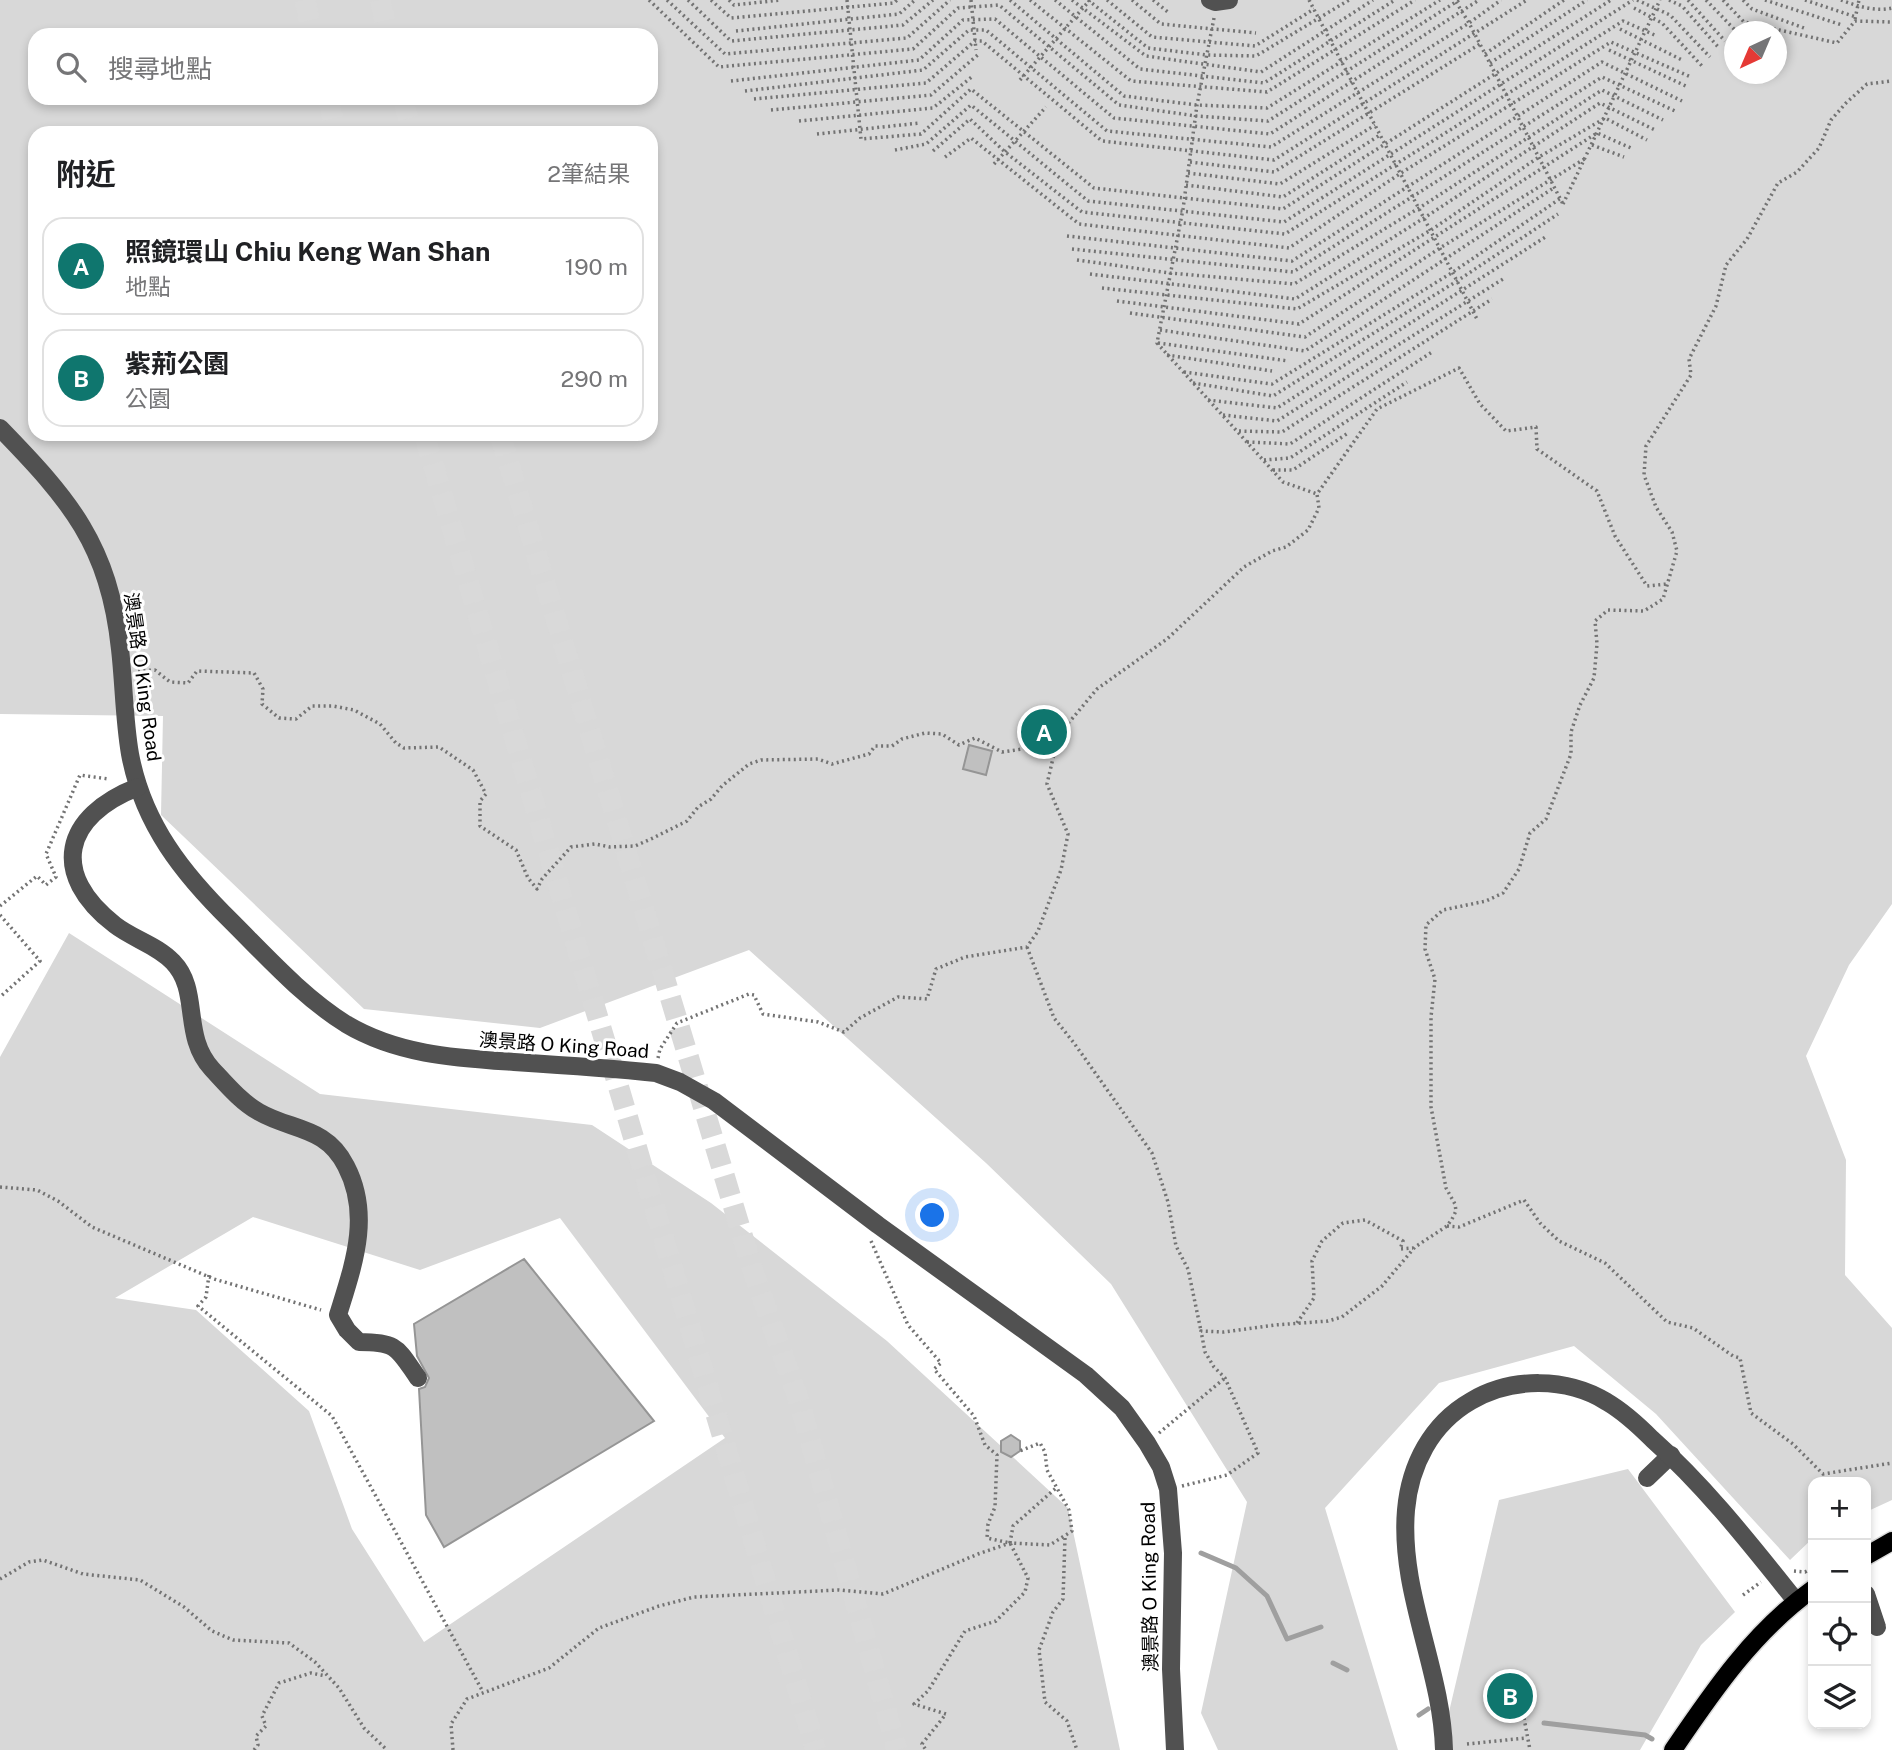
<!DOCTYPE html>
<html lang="zh-TW">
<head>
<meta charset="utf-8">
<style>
	body { margin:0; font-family:"Public Sans","Noto Sans TC",sans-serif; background:#f2f2f2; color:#202124 }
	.controls { position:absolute; right:21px; bottom:21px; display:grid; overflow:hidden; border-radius:14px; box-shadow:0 4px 10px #0003 }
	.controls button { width:63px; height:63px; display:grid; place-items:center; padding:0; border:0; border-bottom:2px solid #e0e0e0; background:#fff; color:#202124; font:35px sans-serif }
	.compass { position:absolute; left:1724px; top:21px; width:63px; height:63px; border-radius:50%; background:#fff; box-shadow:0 4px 10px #0003; rotate:224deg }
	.you { position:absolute; left:933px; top:1216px; width:24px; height:24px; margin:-18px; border:5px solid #fff; border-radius:50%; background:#1a73e8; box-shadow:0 0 0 10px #1a73e833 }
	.badge { display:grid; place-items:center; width:46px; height:46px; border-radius:50%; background:#0f766e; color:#fff; font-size:23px; font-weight:700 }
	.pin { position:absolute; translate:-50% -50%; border:4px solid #fff; box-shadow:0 2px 7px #0006 }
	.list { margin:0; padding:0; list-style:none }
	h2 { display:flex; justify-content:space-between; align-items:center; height:91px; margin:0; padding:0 28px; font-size:30px }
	h2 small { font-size:23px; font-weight:400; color:#757577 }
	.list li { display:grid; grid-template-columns:46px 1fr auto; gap:21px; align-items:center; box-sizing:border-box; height:98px; margin:0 14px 14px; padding:0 14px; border:2px solid #e0e0e0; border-radius:21px }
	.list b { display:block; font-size:26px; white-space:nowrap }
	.list p { margin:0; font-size:23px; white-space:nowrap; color:#757577 }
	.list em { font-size:23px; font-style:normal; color:#757577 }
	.icon { flex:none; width:38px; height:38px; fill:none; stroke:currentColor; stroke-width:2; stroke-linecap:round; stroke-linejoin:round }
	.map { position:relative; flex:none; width:1892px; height:1750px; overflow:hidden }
	.search { position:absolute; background:#fff; box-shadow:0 4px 10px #0003; left:28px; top:28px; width:630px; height:77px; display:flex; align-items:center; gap:18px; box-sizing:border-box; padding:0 24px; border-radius:21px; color:#757577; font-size:26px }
	.panel { position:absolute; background:#fff; box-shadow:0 4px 10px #0003; left:28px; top:126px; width:630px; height:315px; border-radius:21px }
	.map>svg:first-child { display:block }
</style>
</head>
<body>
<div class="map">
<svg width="1892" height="1750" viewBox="0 0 1892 1750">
	<rect width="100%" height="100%" fill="#fff"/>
	<g fill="#d8d8d8" fill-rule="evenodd">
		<path d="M0 0H1892V904L1849 965 1806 1056 1846 1160 1845 1275 1892 1328V1500L1866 1512V1482H1813V1538L1790 1560 1656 1414 1574 1346 1439 1383 1325 1508 1398 1750H1218L1201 1713 1247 1502 1111 1284 986 1163 749 950 540 1028 364 1009 161 815 163 716 0 714ZM1734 32H1776V74H1734ZM35 35H651V98H35ZM35 133H651V434H35Z"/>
		<path d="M69 933 320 1094 592 1125 711 1203 887 1341 1068 1508 1120 1750H0V1057ZM253 1217 420 1270 560 1218 725 1438 424 1642 352 1529 309 1411 196 1310 115 1298Z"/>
		<polygon points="1628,1469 1735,1612 1701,1645 1640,1750 1440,1750 1499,1500"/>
	</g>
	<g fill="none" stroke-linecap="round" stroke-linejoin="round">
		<g stroke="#9f9f9f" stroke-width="5">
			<polyline points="1201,1553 1236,1568 1267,1596 1287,1639 1321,1627"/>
			<polyline points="1333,1663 1347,1670"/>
			<polyline points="1419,1715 1428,1709"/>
			<polyline points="1544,1723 1645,1735 1652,1739"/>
		</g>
	</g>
	<g fill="#c0c0c0" stroke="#959595" stroke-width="2">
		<polygon points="969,745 992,751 986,775 963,769"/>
		<polygon points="524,1259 654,1421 444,1547 426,1515 419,1389 425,1387 429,1378 417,1356 414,1324"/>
		<polygon points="1011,1435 1020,1441 1020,1451 1011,1457 1001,1452 1001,1441"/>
	</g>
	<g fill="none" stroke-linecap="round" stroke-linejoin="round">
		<g stroke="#d9d9d9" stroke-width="21" stroke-dasharray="21 10" stroke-linecap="butt">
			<polyline points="305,0 312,35"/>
			<polyline points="380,0 388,35"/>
			<polyline points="328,98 336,133"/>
			<polyline points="403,98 412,133"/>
			<polyline points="424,434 816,1750"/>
			<polyline points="500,434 753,1271 799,1401 897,1750"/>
		</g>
		<defs>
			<g id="major">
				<polyline points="1866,1556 1892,1541"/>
				<path d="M1673 1750C1713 1691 1754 1631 1813 1589"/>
			</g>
		</defs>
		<use href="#major" stroke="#dbdbdb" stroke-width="21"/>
		<g stroke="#737373" stroke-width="3.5" stroke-dasharray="2 3.5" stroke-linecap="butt">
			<polyline points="649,0 719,67 913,49 958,8 999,5 1119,105 1196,116 1268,121 1459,0"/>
			<polyline points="667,0 725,54 907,38 950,0"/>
			<polyline points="688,0 731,41 903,25 933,0"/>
			<polyline points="711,0 731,18 894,3 897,0"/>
			<polyline points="729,0 734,5 781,0"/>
			<polyline points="847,0 861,139 921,134 971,89 1094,188 1283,209 1611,0"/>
			<polyline points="971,0 976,50"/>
			<polyline points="1010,0 1124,96 1197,105 1267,108 1440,0"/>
			<polyline points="1030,0 1131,81 1267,92 1415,0"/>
			<polyline points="1055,0 1140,69 1264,83 1395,0"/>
			<polyline points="1072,0 1146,56 1261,72 1373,0"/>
			<polyline points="1088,0 1148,48 1207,55 1256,56 1349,0"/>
			<polyline points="1107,0 1152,37 1255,46 1314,9"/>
			<polyline points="1132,0 1161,24 1256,33"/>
			<polyline points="1153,0 1169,13"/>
			<polyline points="1309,0 1477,319"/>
			<polyline points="1637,0 1670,15 1710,57"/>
			<polyline points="1669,0 1682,6 1719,48"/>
			<polyline points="1688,0 1725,41"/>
			<polyline points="1706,0 1735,30"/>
			<polyline points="1723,0 1744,22 1837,43 1855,21 1892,22"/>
			<polyline points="1743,0 1752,9 1804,28"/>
			<polyline points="1765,0 1842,25"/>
			<polyline points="1805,0 1856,17"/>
			<path d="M1841 0C1857 6 1875 12 1892 8"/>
			<polyline points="1456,2 1469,23 1563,204"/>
			<polyline points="1634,8 1662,23 1702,66"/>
			<polyline points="1214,18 1197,105 1183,209 1157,343 1283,482 1317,494"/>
			<polyline points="1855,19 1859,0"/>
			<polyline points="1620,29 1682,60"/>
			<polyline points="736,31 899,14 915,0"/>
			<polyline points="1609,50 1688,87"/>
			<polyline points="1485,54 1564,0"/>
			<polyline points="1490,63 1587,0"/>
			<polyline points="1020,80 1090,0"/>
			<polyline points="731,81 919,60 963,20 995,19 1114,118 1270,134 1479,0"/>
			<polyline points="745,91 923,70 969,30 986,30 1107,131 1271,147 1469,23 1501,0"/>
			<polyline points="754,99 926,83 975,41 982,41 1102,141 1274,160 1527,0"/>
			<polyline points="771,110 931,95 980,53"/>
			<polyline points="799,121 933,108 973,76"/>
			<polyline points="817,134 920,123"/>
			<polyline points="1592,145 1624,157"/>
			<polyline points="895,150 926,144 971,105 1088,201 1284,222 1633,0"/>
			<polyline points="933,151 970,119 1005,152 1082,212 1285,234 1623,21 1657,36"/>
			<polyline points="945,157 971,138 1079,224 1289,248 1401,173 1611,42 1691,77"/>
			<polyline points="1190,162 1274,172 1480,44"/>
			<polyline points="994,164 1046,107"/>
			<polyline points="1188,173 1280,184 1375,125"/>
			<polyline points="1186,185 1283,197 1380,135"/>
			<polyline points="1563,204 1660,0"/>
			<polyline points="1067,236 1292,261 1602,62 1682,101"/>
			<polyline points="1072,249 1293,272 1602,77 1675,111"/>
			<polyline points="1077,260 1170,273 1294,284 1419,208 1602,90 1663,120"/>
			<polyline points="1090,274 1295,299 1424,218 1600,103 1655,130"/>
			<polyline points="1102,288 1297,309 1431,230 1539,157 1605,118 1647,140"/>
			<polyline points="1117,301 1299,324 1597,133 1631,148"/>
			<polyline points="1130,313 1305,337 1440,248 1586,158"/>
			<polyline points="1160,330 1305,351 1555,187"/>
			<polyline points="1158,343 1288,361"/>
			<polyline points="1167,355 1272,371"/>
			<polyline points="1184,372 1272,384 1453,272 1561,198"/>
			<polyline points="1193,383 1273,396 1457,281 1558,214"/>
			<polyline points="1208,400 1277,408 1547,236"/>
			<polyline points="1223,415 1277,421 1503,279"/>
			<polyline points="1239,431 1282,432 1492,299"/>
			<polyline points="1247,442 1290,444 1432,352"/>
			<polyline points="1264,460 1290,458 1407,382"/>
			<polyline points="1273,470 1293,470 1348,433"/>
			<polyline points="138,671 155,670 170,682 188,683 197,671 254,673 263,689 262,704 279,718 296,719 312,706 333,706 354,710 380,724 396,743 404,748 439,747 473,770 486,794 480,801 480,826 516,850 528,878 537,889 542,879 571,847 595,844 610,847 635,846 653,838 687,821 698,807 711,799 722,786 749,764 761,760 818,759 832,764 869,754 875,746 892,746 902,739 925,733 942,734 959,745 975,738 1002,752 1050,745 1097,689 1167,639 1244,567 1272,551 1286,547 1308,530 1319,508 1317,494 1377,409 1459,368 1480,404 1506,431 1536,427 1537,449 1597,491 1615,536 1647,586 1667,584"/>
			<polyline points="0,906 37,876 46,885 56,877 46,854 80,775 109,779"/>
			<polyline points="0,915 40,961 0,997"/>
			<polyline points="1027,947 1054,1018 1074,1043 1152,1153 1168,1202 1176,1246 1188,1269 1201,1331"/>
			<polyline points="658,1058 660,1049 677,1023 749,994 754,995 763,1014 818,1022 844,1032 860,1018 898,997 927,999 936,969 965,957 1027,947 1038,931 1061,870 1068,834 1047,784 1054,754 1050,745"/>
			<polyline points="0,1187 37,1190 58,1201 92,1227 214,1279 321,1310"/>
			<polyline points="1447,1226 1459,1227 1524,1200 1540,1223 1559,1241 1605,1263 1667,1322 1693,1328 1733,1356 1740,1358 1751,1413 1793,1444 1823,1474 1892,1463"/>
			<polyline points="871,1241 908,1325 941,1363 934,1369 974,1416 985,1445 997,1455 995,1507 988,1524 987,1538 1010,1543 1028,1578 1025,1592 996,1621 965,1631 928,1691 914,1704 946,1714 922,1744 926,1750"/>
			<polyline points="209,1275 206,1297 198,1306 332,1416 483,1692"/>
			<polyline points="1297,1323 1314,1298 1312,1261 1322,1241 1343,1223 1365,1220 1403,1241 1400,1249 1413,1248"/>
			<polyline points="1159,1433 1225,1378"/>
			<polyline points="1182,1486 1227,1475 1258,1453 1225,1378 1214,1367 1205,1352 1201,1331 1224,1332 1275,1325 1328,1321 1342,1317 1382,1286 1415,1247 1447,1226 1452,1219 1456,1211 1455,1204 1446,1188 1431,1107 1431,1017 1435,979 1425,949 1426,925 1443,910 1486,901 1503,893 1519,869 1530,833 1546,819 1571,754 1571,732 1580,705 1594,678 1597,644 1595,621 1608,610 1644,611 1663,599 1677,551 1672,532 1656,507 1644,475 1646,446 1691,375 1689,359 1716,306 1726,265 1747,239 1778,183 1797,172 1819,148 1831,120 1846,103 1867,84 1892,81"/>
			<polyline points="1065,1538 1063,1599 1053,1612 1039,1650 1045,1702 1067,1721 1077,1750"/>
			<polyline points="1010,1543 1013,1526 1056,1488"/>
			<polyline points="1794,1571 1805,1572 1813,1568"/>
			<polyline points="0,1579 29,1562 43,1560 83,1574 140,1580 184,1607 212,1631 233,1640 289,1643 315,1662 339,1688 364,1728 387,1750"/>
			<polyline points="1743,1595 1761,1582"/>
			<polyline points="1524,1718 1530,1750"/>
			<polyline points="1467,1744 1526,1738"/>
			<polyline points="254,1750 258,1745 256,1736 266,1726 262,1716 279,1683 311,1673 326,1676"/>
			<polyline points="453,1750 451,1724 467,1699 549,1668 599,1628 659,1606 694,1597 839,1590 883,1594 978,1554 1010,1543 1050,1545 1072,1531 1069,1510 1047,1470 1045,1452 1040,1443 1020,1451"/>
		</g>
		<g stroke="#515151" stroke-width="18">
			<polyline points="1210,0 1215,2 1229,0"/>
			<path d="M0 428C70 500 109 545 120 649 124 684 124 719 130 754 143 824 183 874 232 922 268 958 303 997 346 1024 398 1055 456 1058 514 1062 562 1065 609 1068 656 1073L680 1082 714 1101 878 1225 1086 1375 1122 1408 1147 1443 1161 1467 1168 1489 1173 1553 1171 1669 1175 1750"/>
			<path d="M138 787C63 816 49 874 115 925 133 939 157 945 173 962 201 991 181 1035 212 1069 226 1084 241 1102 259 1112 292 1131 326 1126 346 1166 372 1216 353 1266 338 1315L347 1330 359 1342C398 1342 397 1348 418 1378"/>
			<polyline points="1647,1478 1671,1455"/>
			<polyline points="1866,1594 1877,1627"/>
			<path d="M1444 1750C1442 1669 1399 1592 1406 1510 1410 1465 1431 1424 1471 1401 1511 1377 1567 1377 1607 1402 1624 1412 1638 1425 1652 1439 1706 1487 1751 1545 1796 1601"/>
		</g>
		<use href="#major" stroke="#000" stroke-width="18"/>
	</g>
	<g text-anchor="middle" stroke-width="6" stroke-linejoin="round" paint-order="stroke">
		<g font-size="19" fill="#000" stroke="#fff">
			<text transform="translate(143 677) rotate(82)" y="7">澳景路 O King Road</text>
			<text transform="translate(564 1045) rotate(4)" y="7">澳景路 O King Road</text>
			<text transform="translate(1149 1587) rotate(-91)" y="7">澳景路 O King Road</text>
		</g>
	</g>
</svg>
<div class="controls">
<button>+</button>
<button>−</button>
<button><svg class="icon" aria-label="locate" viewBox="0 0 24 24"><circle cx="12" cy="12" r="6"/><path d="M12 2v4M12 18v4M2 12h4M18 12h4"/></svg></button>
<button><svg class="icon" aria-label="layers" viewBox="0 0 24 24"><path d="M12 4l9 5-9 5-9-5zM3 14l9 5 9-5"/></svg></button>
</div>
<svg class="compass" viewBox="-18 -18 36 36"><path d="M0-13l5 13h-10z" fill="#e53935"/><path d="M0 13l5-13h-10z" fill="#757577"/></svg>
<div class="you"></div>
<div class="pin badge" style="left:1044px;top:732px">A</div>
<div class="pin badge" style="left:1510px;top:1696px">B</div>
<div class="search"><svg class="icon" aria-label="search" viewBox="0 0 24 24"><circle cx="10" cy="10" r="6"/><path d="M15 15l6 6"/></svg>搜尋地點</div>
<section class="panel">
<h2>附近<small>2筆結果</small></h2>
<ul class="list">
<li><span class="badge">A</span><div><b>照鏡環山 Chiu Keng Wan Shan</b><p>地點</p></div><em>190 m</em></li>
<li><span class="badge">B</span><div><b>紫荊公園</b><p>公園</p></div><em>290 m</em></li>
</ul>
</section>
</div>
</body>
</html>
